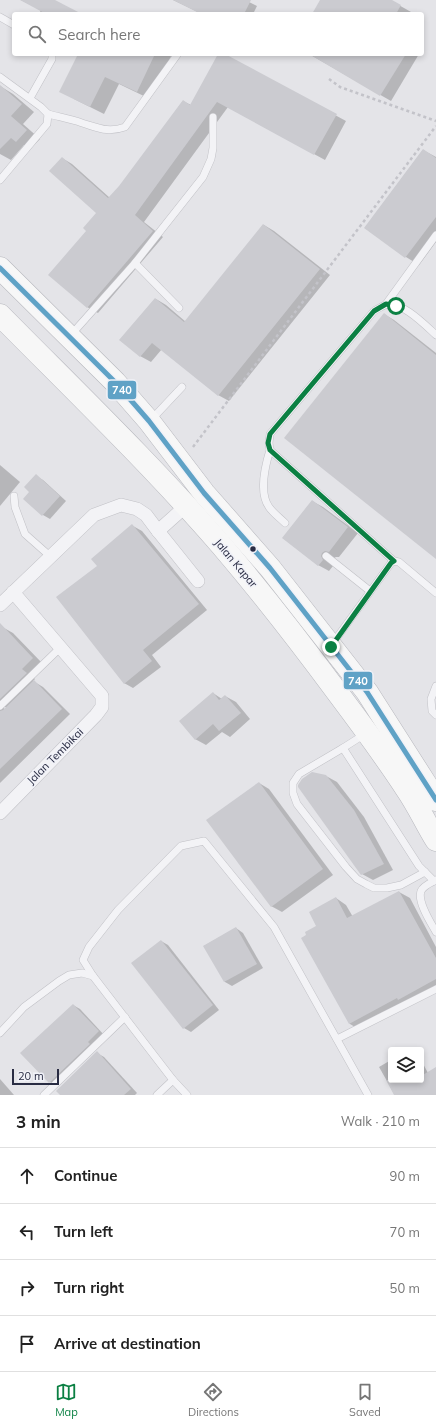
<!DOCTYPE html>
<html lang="en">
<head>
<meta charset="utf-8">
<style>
	body { margin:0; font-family:Mulish,sans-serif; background:#f2f2f2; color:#222 }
	.controls { position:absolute; right:12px; bottom:12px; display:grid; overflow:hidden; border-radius:4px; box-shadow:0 2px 6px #0003 }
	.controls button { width:36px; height:36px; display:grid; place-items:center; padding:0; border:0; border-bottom:1px solid #e0e0e0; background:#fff; color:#222; font:20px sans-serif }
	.scale { position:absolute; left:12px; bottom:10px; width:47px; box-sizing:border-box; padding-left:4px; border:2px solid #292c43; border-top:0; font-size:11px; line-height:14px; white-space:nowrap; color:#292c43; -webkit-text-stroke:3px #f1f2f8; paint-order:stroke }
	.stop { position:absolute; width:12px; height:12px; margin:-9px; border:3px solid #0b8043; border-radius:50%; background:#fff }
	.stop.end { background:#0b8043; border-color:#fff; box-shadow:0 1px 4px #0008 }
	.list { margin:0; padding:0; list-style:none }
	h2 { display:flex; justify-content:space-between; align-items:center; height:52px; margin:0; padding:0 16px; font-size:17px }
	h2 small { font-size:13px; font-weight:400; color:#767676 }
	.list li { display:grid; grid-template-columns:26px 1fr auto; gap:12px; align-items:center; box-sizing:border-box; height:56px; padding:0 16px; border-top:1px solid #e0e0e0 }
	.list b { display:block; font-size:15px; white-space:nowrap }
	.list em { font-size:13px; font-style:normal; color:#767676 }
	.icon { flex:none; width:22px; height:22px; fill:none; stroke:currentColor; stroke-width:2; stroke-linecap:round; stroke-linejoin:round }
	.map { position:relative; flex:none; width:436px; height:1095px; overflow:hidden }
	.search { position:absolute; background:#fff; box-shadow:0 2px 6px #0003; left:12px; right:12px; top:12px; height:44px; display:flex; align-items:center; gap:10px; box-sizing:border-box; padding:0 14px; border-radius:4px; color:#767676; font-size:15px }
	.sheet { height:276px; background:#fff }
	nav { display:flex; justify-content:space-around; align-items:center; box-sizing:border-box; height:56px; border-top:1px solid #e0e0e0; background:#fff; font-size:11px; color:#767676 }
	nav a { display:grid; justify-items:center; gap:2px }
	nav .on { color:#0b8043 }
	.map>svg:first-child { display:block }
</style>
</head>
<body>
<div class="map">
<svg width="436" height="1095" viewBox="0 0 436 1095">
	<rect width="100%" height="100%" fill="#e4e4e8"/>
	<g fill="#0003">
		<polygon points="21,0 53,0 79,14 39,14 41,10"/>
		<polygon points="173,0 245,0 257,6 253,14 202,14"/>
		<polygon points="321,0 390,0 411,12 409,14 313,14"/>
		<polygon points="79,54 172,54 150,99 119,84 104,114 74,99"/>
		<polygon points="219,54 223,54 346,121 325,160 228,107 144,222 163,237 98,313 87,307 87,231 98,213 62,158 72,164 110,198 120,187 183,101 191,105"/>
		<polygon points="309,54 419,54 391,101"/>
		<polygon points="0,86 13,94 34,112 23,124 40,139 30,149 24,145 11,160 0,154"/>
		<polygon points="423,150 436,157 436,242 419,265 406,257 365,228"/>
		<polygon points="264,225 274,231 330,275 229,401 218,395 162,349 151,362 140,356 156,299 166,305 186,322"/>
		<polygon points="384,314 394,320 436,353 436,558"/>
		<polygon points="0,465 20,482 0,506"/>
		<polygon points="36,476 43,480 66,501 50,519 43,515 31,492"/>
		<polygon points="312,501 323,507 358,533 339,557 336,557 332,559 331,562 333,566 329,571 318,565"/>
		<polygon points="133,526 142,531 207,610 152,655 161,667 133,688 124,683 98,566"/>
		<polygon points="4,628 13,633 42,663 30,674 35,679 33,681 43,687 70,714 0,783 0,706 5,709 7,708 0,704 0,631"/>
		<polygon points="213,693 222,699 225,696 236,702 250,719 230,737 222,732 206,745 195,739"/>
		<polygon points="326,776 337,782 364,817 393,870 373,880 362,874"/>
		<polygon points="259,783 269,789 333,875 282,912 271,906"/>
		<polygon points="399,892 410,898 436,947 436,991 360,1030 350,1024 303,938 318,926 336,898 346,905 353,917"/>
		<polygon points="236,928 243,933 263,968 232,986 225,982 204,946"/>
		<polygon points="161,941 168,945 219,1010 191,1032 184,1028"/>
		<polygon points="73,1005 80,1009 105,1036 57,1087 50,1082 22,1053"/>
		<polygon points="97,1053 104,1057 137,1093 135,1095 61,1095"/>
		<polygon points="391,1060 391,1080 421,1080 421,1060 428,1073 436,1068 436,1095 395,1095 379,1067"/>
		<polygon points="0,1079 14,1095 0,1095"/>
	</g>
	<g fill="#cbcbd0">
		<polygon points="20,0 55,0 82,14 46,14"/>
		<polygon points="173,0 251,0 244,14 201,14"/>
		<polygon points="320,0 392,0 401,5 396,14 312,14"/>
		<polygon points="78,54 155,54 137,92 105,77 90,107 59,92"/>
		<polygon points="218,54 225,54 337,114 314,155 217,102 135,215 153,231 87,308 48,275 86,231 83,228 96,213 49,171 62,157 108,198 119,186 183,100 190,105"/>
		<polygon points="309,54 406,54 380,96"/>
		<polygon points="0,85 22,104 11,116 27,130 16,142 11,138 0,149"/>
		<polygon points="423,149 436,158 436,217 405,258 364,228"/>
		<polygon points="263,224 320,269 218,396 152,343 140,357 119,340 155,298 184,322"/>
		<polygon points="384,313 436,355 436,559 284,438"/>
		<polygon points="36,474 60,496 42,516 23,499 29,492 24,487"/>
		<polygon points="312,500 348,527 329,552 325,551 322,553 321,556 323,560 318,566 282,538"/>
		<polygon points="132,524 199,604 143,650 152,661 124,684 56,597 97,566 91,559"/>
		<polygon points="0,623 33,658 22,669 27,673 0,699"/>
		<polygon points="34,680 62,709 0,769 0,711 3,710"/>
		<polygon points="213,692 219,700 225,695 241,713 219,731 213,724 195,740 179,721"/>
		<polygon points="312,772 326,775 354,810 384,864 361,875 298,787 298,785 302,779"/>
		<polygon points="259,782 323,869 271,907 206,820"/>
		<polygon points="399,891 436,958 436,979 398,1000 397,998 349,1024 301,938 306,935 305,932 316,926 309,912 336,897 347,918"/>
		<polygon points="236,927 257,964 224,982 203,946"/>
		<polygon points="161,940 213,1005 183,1029 131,963"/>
		<polygon points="73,1004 99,1031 88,1042 90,1044 49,1083 20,1053"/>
		<polygon points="97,1051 131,1089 124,1095 60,1095 56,1091"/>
		<polygon points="436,1067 436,1095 394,1095 386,1080 421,1080 421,1076"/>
	</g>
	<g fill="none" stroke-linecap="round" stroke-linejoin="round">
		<defs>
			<g id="service">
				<polyline points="0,17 14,25"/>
				<polyline points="0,77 41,107 48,114 47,124 0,180"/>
				<polyline points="30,98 52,59 52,54"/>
				<path d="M48 114C59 117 71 119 82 123 99 128 108 133 125 127L177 55"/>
				<polyline points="135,263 179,308"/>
				<polyline points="386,304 436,235"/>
				<polyline points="70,336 135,263 203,177 211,159 213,148 213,117"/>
				<polyline points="151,420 182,387"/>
				<path d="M270 450C265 466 259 493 269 507 273 513 280 518 285 523"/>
				<polyline points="14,496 15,507 25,534 51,557"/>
				<polyline points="326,556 370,591"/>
				<path d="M394 561 270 450 269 443 270 434 374 311C378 309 382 306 385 305 401 300 425 325 436 335"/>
				<polyline points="333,643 391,563 394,561 399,562 436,593"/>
				<polyline points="436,686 431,699 432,711 436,715"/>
				<polyline points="0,706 60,648"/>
				<polyline points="365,734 343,748 299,774 293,783 293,793 297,804 346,867 357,879 366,884 374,888 387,888 401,885 425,872"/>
				<polyline points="343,748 419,866 434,881"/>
				<path d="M436 880C431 883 424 885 421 891 417 902 431 923 436 932"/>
				<polyline points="93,976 83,960 89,947 118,910 181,846 204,841 274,927 368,1095"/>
				<polyline points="0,1033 24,1007 59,981 69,975 82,973 93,976 173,1080 187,1095"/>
				<polyline points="337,1039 436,989"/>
				<polyline points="44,1095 125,1017"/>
				<polyline points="157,1095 173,1080"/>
			</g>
			<g id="minor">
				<polyline points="186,506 158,531 198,581"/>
				<polyline points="0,605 94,515 121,505 137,509 146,515 158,531"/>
				<polyline points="0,813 96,715 102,707 102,696 13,592"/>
			</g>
			<g id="trunk">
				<polyline points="0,268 115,382 149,421 204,493 270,568 367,692 436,800"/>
				<path d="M0 315C75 391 152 465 222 546 262 593 300 642 337 692 361 724 385 756 407 790 418 806 426 824 436 840"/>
			</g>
		</defs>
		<use href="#service" stroke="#c1c1c6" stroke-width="8"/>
		<use href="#minor" stroke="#c1c1c6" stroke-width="14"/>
		<use href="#trunk" stroke="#b6b7bd" stroke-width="23"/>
		<g stroke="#c3c3c9" stroke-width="2.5" stroke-dasharray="3 3" stroke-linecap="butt">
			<polyline points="329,79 340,87 436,121"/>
			<polyline points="193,447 436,126"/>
		</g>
		<use href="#service" stroke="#f3f3f6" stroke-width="7"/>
		<use href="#minor" stroke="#f3f3f6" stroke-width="13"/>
		<use href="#trunk" stroke="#f7f7f7" stroke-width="22"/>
		<defs>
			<polyline id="bus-1" points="0,268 115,382 149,421 204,493 270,568 367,692 436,800"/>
		</defs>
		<use href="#bus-1" stroke="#f1f2f8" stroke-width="8"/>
		<use href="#bus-1" stroke="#5fa2c6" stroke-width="5"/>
	</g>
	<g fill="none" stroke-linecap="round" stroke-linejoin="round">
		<polyline stroke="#0b8043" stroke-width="5" points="331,647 391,563 394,561 270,450 268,443 270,434 374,311 386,304 396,306"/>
	</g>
	<circle fill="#292c43" stroke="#f1f2f8" stroke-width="1.5" cx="253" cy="549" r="3.5"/>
	<g text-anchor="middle" stroke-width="3" stroke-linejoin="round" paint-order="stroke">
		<g font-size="11" fill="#292c43" stroke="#f1f2f8">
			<text transform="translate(236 563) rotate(50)" y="4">Jalan Kapar</text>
			<text transform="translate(55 756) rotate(-45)" y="4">Jalan Tembikai</text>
		</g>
	</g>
	<g stroke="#f1f2f8" stroke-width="1.5">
		<rect x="107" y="380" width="30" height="20" rx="4" fill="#5fa2c6"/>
		<rect x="343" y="671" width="30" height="19" rx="4" fill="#5fa2c6"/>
	</g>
	<g font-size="11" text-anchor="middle" font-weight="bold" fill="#fff">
		<text x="122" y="394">740</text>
		<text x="358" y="685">740</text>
	</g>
</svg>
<div class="controls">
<button><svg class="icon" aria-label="layers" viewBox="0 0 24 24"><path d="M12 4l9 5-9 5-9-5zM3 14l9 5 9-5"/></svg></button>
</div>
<div class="scale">20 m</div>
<div class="stop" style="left:396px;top:306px"></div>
<div class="stop end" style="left:331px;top:647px"></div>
<div class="search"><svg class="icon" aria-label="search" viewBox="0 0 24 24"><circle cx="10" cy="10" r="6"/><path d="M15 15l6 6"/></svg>Search here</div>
</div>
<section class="sheet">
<h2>3 min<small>Walk · 210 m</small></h2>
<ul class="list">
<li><svg class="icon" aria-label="ahead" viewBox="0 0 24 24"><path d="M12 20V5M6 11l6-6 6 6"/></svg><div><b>Continue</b></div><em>90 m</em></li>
<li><svg class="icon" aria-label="left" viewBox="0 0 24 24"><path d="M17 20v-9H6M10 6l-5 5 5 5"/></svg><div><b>Turn left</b></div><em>70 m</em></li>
<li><svg class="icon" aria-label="right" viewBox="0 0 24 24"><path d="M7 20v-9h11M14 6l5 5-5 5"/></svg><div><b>Turn right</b></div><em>50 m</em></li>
<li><svg class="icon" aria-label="arrive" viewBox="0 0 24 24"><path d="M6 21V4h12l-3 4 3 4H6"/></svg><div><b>Arrive at destination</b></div></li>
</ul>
</section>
<nav>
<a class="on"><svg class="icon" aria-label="map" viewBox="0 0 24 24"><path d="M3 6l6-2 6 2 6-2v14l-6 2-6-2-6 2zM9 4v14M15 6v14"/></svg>Map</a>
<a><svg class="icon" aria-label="directions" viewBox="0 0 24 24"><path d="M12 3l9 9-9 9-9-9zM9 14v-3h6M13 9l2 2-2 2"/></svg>Directions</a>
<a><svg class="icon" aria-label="saved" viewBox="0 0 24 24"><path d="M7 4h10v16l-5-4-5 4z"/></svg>Saved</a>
</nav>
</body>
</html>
